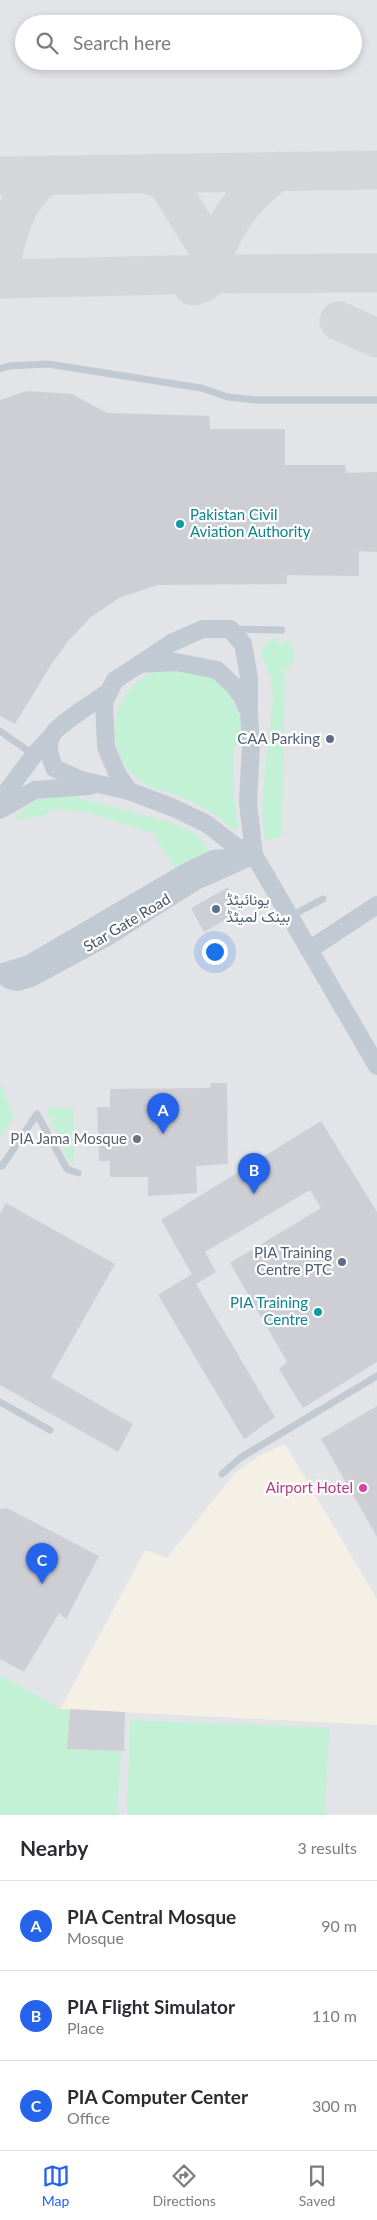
<!DOCTYPE html>
<html lang="en">
<head>
<meta charset="utf-8">
<style>
	body { margin:0; font-family:Lato,Vazirmatn,sans-serif; background:#f2f2f3; color:#2b2b33 }
	.you { position:absolute; left:214px; top:951px; width:18px; height:18px; margin:-12px; border:4px solid #fff; border-radius:50%; background:#1a73e8; box-shadow:0 0 0 8px #1a73e833 }
	.badge { display:grid; place-items:center; width:32px; height:32px; border-radius:50%; background:#2563eb; color:#fff; font-size:16px; font-weight:700 }
	.pin { position:absolute; translate:-50% -41px; filter:drop-shadow(0 1px 2px #0008) }
	.pin::after { content:''; position:absolute; top:26px; width:18px; height:15px; background:inherit; clip-path:polygon(0 0,100% 0,50% 100%) }
	.list { margin:0; padding:0; list-style:none }
	h2 { display:flex; justify-content:space-between; align-items:center; height:65px; margin:0; padding:0 20px; font-size:21px }
	h2 small { font-size:16px; font-weight:400; color:#7c7c81 }
	.list li { display:grid; grid-template-columns:32px 1fr auto; gap:15px; align-items:center; box-sizing:border-box; height:90px; padding:0 20px; border-top:1px solid #e1e1e2 }
	.list b { display:block; font-size:19px; white-space:nowrap }
	.list p { margin:0; font-size:16px; white-space:nowrap; color:#7c7c81 }
	.list em { font-size:16px; font-style:normal; color:#7c7c81 }
	.icon { flex:none; width:28px; height:28px; fill:none; stroke:currentColor; stroke-width:2; stroke-linecap:round; stroke-linejoin:round }
	.map { position:relative; flex:none; width:377px; height:1815px; overflow:hidden }
	.search { position:absolute; background:#fff; box-shadow:0 2px 8px #0003; left:15px; right:15px; top:15px; height:55px; display:flex; align-items:center; gap:12px; box-sizing:border-box; padding:0 18px; border-radius:28px; color:#7c7c81; font-size:19px }
	.sheet { height:335px; background:#fff }
	nav { display:flex; justify-content:space-around; align-items:center; box-sizing:border-box; height:70px; border-top:1px solid #e1e1e2; background:#fff; font-size:14px; color:#7c7c81 }
	nav a { display:grid; justify-items:center; gap:2px }
	nav .on { color:#2563eb }
	.map>svg:first-child { display:block }
</style>
</head>
<body>
<div class="map">
<svg width="377" height="1815" viewBox="0 0 377 1815">
	<rect width="100%" height="100%" fill="#f5f3f3"/>
	<path fill="#e2e4e7" fill-rule="evenodd" d="M0 0H377V1815H0ZM24 24H353V61H24Z"/>
	<g fill="#c3f1d5">
		<path d="M277 637 278 643H286L287 639C295 648 296 654 292 666L285 668 282 837 265 840C259 805 265 771 269 736 271 720 274 702 272 686 270 674 266 664 261 653L265 644Z"/>
		<polygon points="172,667 210,675 228,692 240,716 242,743 234,747 234,794 238,828 234,830 216,815 179,795 149,787 134,776 122,760 115,740 115,722 121,701 134,685 152,671"/>
		<polygon points="62,795 71,796 172,823 198,835 209,853 177,871 153,833 89,813 55,809 39,818 36,816 11,821 34,801"/>
		<polygon points="0,1083 14,1115 0,1138"/>
		<polygon points="48,1108 74,1108 74,1166 68,1160 48,1112"/>
		<polygon points="0,1675 60,1709 70,1709 67,1749 121,1751 117,1815 0,1815"/>
		<polygon points="130,1720 329,1728 325,1815 127,1815"/>
	</g>
	<polygon fill="#f5f0e5" points="285,1444 377,1599 377,1725 60,1709 145,1550 167,1558 236,1472 260,1455"/>
	<g fill="none" stroke-linecap="round" stroke-linejoin="round">
		<g stroke="#d5d6d8" stroke-width="39">
			<path d="M146 174 160 178 169 185 213 257C215 273 209 282 193 286"/>
			<polyline points="0,176 377,170"/>
			<path d="M213 257C227 218 245 196 278 171"/>
			<path d="M2 259C9 225 18 198 45 176"/>
			<polyline points="1,279 212,274 377,273"/>
			<polyline points="339,321 377,338"/>
		</g>
	</g>
	<g fill="#cdcfd5">
		<polygon points="27,391 72,394 107,413 209,416 210,429 285,429 285,465 345,465 346,473 377,472 377,552 359,551 359,576 287,575 287,584 158,585 119,598 91,617 69,640 49,668 15,724 0,716 0,400"/>
		<polygon points="228,887 242,910 204,932 191,908"/>
		<polygon points="211,1083 227,1083 228,1164 196,1166 197,1193 148,1196 148,1177 110,1177 110,1161 99,1161 97,1107 110,1107 110,1089 210,1088"/>
		<polygon points="321,1121 377,1212 377,1362 303,1408 279,1369 287,1362 230,1263 321,1208 310,1190 205,1252 216,1272 196,1284 275,1417 244,1439 158,1295 192,1274 161,1220"/>
		<polygon points="6,1203 115,1264 51,1377 133,1424 118,1452 0,1385 0,1214"/>
		<polygon points="377,1406 377,1537 321,1439"/>
		<polygon points="7,1508 99,1556 66,1619 59,1613 24,1672 0,1659 0,1509"/>
		<polygon points="70,1709 125,1712 124,1751 67,1749"/>
	</g>
	<g fill="none" stroke-linecap="round" stroke-linejoin="round">
		<g stroke="#c1cad2" stroke-width="7">
			<polyline points="0,369 9,366 48,364 201,388 228,397 257,400 377,400"/>
			<polyline points="232,629 282,630"/>
			<polyline points="0,731 34,755"/>
			<polyline points="291,916 323,899"/>
			<polyline points="0,1165 2,1166 37,1114 67,1169 78,1173"/>
			<polyline points="0,1402 50,1430"/>
			<polyline points="222,1474 240,1458 377,1376"/>
		</g>
		<g stroke="#c1cad2" stroke-width="18">
			<polyline points="140,664 173,642 203,629 230,629 243,644 249,678 249,708"/>
			<path d="M109 692C96 701 56 725 51 737 46 747 51 758 54 768L81 780 129 791"/>
			<polyline points="0,801 34,755 50,738"/>
			<polyline points="0,810 35,790 90,786"/>
			<polyline points="254,855 234,845 207,824 174,808 129,791 117,773 106,747 104,702 115,680 140,664 176,662 217,670 234,686 242,697 249,713 251,745 248,802 254,855 377,1066"/>
			<polyline points="309,950 377,905"/>
			<polyline points="0,973 9,980 17,982 31,978 109,936 196,881 254,855"/>
			<polyline points="0,973 29,964 188,871 213,859 237,857"/>
		</g>
	</g>
	<g fill="#0f9aa8" stroke="#fff" stroke-width="2">
		<circle cx="180" cy="524" r="5"/>
		<circle cx="318" cy="1312" r="5"/>
	</g>
	<g fill="#5c6f8a" stroke="#fff" stroke-width="2">
		<circle cx="330" cy="739" r="5"/>
		<circle cx="216" cy="909" r="5"/>
		<circle cx="342" cy="1262" r="5"/>
	</g>
	<circle fill="#6b7280" stroke="#fff" stroke-width="2" cx="137" cy="1139" r="5"/>
	<circle fill="#d1479c" stroke="#fff" stroke-width="2" cx="363" cy="1488" r="5"/>
	<g text-anchor="middle" stroke-width="4.5" stroke-linejoin="round" paint-order="stroke">
		<g font-size="15" fill="#0d838f" stroke="#fff" text-anchor="start">
			<text x="190" y="520">Pakistan Civil<tspan x="190" dy="17">Aviation Authority</tspan></text>
			<text x="308" y="1308" text-anchor="end">PIA Training<tspan x="308" dy="17">Centre</tspan></text>
		</g>
		<g font-size="15" fill="#4e5e75" stroke="#fff" text-anchor="end">
			<text x="320" y="744">CAA Parking</text>
			<text x="226" y="905" text-anchor="start">یونائیٹڈ<tspan x="226" dy="17">بینک لمیٹڈ</tspan></text>
			<text x="332" y="1258">PIA Training<tspan x="332" dy="17">Centre PTC</tspan></text>
		</g>
		<g font-size="15" fill="#4a5661" stroke="#fff">
			<text transform="translate(127 923) rotate(-31)" y="5">Star Gate Road</text>
		</g>
		<g font-size="15" fill="#5b616d" stroke="#fff" text-anchor="end">
			<text x="127" y="1144">PIA Jama Mosque</text>
		</g>
		<g font-size="15" fill="#b23c85" stroke="#fff" text-anchor="end">
			<text x="353" y="1493">Airport Hotel</text>
		</g>
	</g>
</svg>
<div class="you"></div>
<div class="pin badge" style="left:163px;top:1134px">A</div>
<div class="pin badge" style="left:254px;top:1194px">B</div>
<div class="pin badge" style="left:42px;top:1584px">C</div>
<div class="search"><svg class="icon" aria-label="search" viewBox="0 0 24 24"><circle cx="10" cy="10" r="6"/><path d="M15 15l6 6"/></svg>Search here</div>
</div>
<section class="sheet">
<h2>Nearby<small>3 results</small></h2>
<ul class="list">
<li><span class="badge">A</span><div><b>PIA Central Mosque</b><p>Mosque</p></div><em>90 m</em></li>
<li><span class="badge">B</span><div><b>PIA Flight Simulator</b><p>Place</p></div><em>110 m</em></li>
<li><span class="badge">C</span><div><b>PIA Computer Center</b><p>Office</p></div><em>300 m</em></li>
</ul>
</section>
<nav>
<a class="on"><svg class="icon" aria-label="map" viewBox="0 0 24 24"><path d="M3 6l6-2 6 2 6-2v14l-6 2-6-2-6 2zM9 4v14M15 6v14"/></svg>Map</a>
<a><svg class="icon" aria-label="directions" viewBox="0 0 24 24"><path d="M12 3l9 9-9 9-9-9zM9 14v-3h6M13 9l2 2-2 2"/></svg>Directions</a>
<a><svg class="icon" aria-label="saved" viewBox="0 0 24 24"><path d="M7 4h10v16l-5-4-5 4z"/></svg>Saved</a>
</nav>
</body>
</html>
